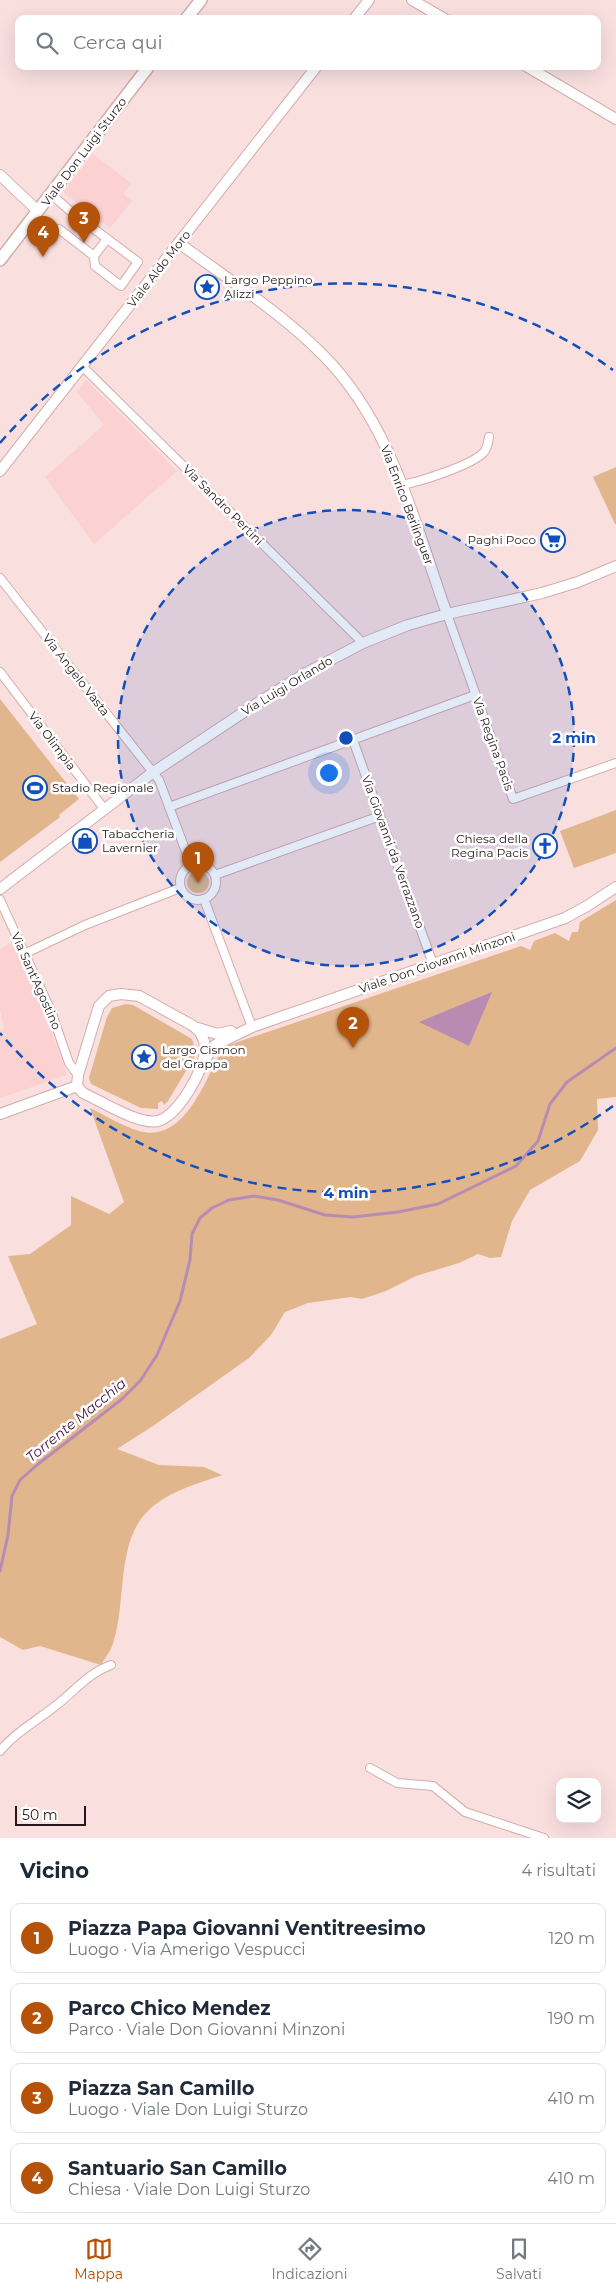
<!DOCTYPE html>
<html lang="it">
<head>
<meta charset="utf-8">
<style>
	body { margin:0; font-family:Montserrat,sans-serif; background:#f6f6f7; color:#1f2937 }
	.controls { position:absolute; right:15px; bottom:15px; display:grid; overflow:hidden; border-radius:10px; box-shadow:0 5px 20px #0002 }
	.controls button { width:45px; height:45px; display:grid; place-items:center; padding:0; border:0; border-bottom:1px solid #e0e1e3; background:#fff; color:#1f2937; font:25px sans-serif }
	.scale { position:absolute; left:15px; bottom:12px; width:71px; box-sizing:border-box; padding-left:5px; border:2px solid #271818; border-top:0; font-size:14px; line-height:18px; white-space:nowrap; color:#271818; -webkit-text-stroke:4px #fff; paint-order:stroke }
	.you { position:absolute; left:328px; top:772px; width:18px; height:18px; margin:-12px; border:4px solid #fff; border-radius:50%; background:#1a73e8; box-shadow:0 0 0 8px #1a73e833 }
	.badge { display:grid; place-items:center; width:32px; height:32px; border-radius:50%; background:#b45309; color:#fff; font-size:16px; font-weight:700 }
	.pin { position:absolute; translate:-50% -41px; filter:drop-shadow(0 1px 2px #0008) }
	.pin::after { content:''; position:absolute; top:26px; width:18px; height:15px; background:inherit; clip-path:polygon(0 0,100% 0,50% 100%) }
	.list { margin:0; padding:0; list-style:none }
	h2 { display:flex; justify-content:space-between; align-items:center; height:65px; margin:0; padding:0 20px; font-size:21px }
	h2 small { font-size:16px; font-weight:400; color:#747a83 }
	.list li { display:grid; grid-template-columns:32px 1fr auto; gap:15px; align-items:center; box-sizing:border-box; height:70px; margin:0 10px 10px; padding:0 10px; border:1px solid #e0e1e3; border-radius:10px }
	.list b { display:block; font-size:19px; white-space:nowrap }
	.list p { margin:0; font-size:16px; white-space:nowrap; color:#747a83 }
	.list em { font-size:16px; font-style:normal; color:#747a83 }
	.icon { flex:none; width:28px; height:28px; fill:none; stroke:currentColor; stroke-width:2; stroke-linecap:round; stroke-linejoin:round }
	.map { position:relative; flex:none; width:616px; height:1838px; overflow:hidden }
	.search { position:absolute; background:#fff; box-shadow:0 5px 20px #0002; left:15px; right:15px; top:15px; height:55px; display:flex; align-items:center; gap:12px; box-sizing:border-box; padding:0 18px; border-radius:10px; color:#747a83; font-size:19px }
	.sheet { height:385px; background:#fff }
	nav { display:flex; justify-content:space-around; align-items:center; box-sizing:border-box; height:70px; border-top:1px solid #e0e1e3; background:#fff; font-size:14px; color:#747a83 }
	nav a { display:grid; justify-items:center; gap:2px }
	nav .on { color:#b45309 }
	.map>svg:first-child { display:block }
</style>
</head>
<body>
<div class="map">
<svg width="616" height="1838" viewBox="0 0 616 1838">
	<rect width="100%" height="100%" fill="#fadfdf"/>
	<g fill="#fbd1d1">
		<polygon points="93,154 131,183 123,194 132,201 110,228 63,192"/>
		<polygon points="86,380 177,471 94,544 45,477 104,425 77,392"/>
		<polygon points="12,941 37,991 67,1075 0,1098 0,1031 4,1029 0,1010 0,950"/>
	</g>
	<g fill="#e1b68d">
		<polygon points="616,467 616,524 615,524 593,477"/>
		<polygon points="0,699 79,799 59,815 60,817 0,862"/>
		<polygon points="616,810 616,853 574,868 560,831"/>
		<circle cx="198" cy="882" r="11"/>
		<path d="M616 900V1097L597 1099 598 1130 580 1161 530 1190 512 1221 501 1257 490 1258 478 1254 459 1263 416 1276 386 1291 362 1299 351 1297 308 1303 285 1312 271 1335 249 1358 153 1426 117 1449 159 1465 204 1467 222 1475C197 1484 169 1491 149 1510 114 1542 128 1607 111 1649 108 1654 104 1660 101 1665L40 1646 23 1650 0 1637V1339L37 1324 8 1256 30 1254 71 1225V1196L109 1214 124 1202 90 1108C106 1116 123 1126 139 1131 184 1144 205 1081 221 1051L229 1045 521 946 530 950 534 941 555 933 569 941 572 932H578L580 922Z"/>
		<polygon points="126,1004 133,1005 192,1039 196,1054 168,1101 164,1105 162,1101 158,1103 158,1109 141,1108 91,1084 89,1078 107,1017 112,1008"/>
	</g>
	<polygon fill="#b88cb2" points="492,992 469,1046 419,1022"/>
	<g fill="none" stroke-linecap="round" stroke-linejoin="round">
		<polyline stroke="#b88cb2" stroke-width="3" points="0,1571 8,1535 12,1496 20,1480 37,1465 122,1399 140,1381 157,1355 180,1301 190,1260 192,1234 200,1218 212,1208 229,1200 254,1196 278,1200 325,1215 353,1217 398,1212 438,1204 516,1166 538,1141 550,1104 567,1082 616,1048"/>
		<defs>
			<g id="street">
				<polyline points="51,194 69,210 138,262 121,286 95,266 94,256 59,229"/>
				<polyline points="94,256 107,239"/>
				<polyline points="82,366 363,643"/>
				<path d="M401 485C419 482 473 465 484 452 488 447 488 442 489 437"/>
				<polyline points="0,578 159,780 191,865"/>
				<polyline points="447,614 513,799 616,763"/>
				<polyline points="0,672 105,810"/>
				<polyline points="353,740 433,964"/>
				<polyline points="169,807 475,695"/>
				<circle cx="198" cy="882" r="18"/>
				<polyline points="215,875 380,816"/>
				<polyline points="204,899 252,1027"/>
				<polyline points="0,900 51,1011 69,1063 78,1075"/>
				<polyline points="24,954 85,925 180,888"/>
				<path d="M0 1751C16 1732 35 1722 54 1707 73 1693 88 1673 111 1665"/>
				<polyline points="370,1768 397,1783 433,1786 465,1812 544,1838"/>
			</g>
			<g id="secondary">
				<polyline points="412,0 445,19"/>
				<polyline points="354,19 369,0"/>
				<polyline points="526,66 616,119"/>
				<polyline points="0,175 38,211"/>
				<path d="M179 243C227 279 281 312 323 355 392 424 415 525 447 614"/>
				<polyline points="0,471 317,66"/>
				<polyline points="0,889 152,773 256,704 304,674 363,643 408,625 447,614 542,593 578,582 616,566"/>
				<path d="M121 994 139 996 190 1024C199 1029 205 1038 205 1049 205 1069 178 1116 158 1121 138 1125 101 1101 83 1093L77 1086 78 1075 99 1006 109 996Z"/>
				<polyline points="198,1028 217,1034 231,1031"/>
				<polyline points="201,1065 215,1045 252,1027 565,918 587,906 616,887"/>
				<polyline points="0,1114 77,1086"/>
			</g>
			<g id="primary">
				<polyline points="186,19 201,0"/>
				<polyline points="0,260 149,66"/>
			</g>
		</defs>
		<use href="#street" stroke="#d5acac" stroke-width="10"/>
		<use href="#secondary" stroke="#d5acac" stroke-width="12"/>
		<use href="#primary" stroke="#d5acac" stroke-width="14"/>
		<use href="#street" stroke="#fff" stroke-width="8"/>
		<use href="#secondary" stroke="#fff" stroke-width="10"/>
		<use href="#primary" stroke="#fff" stroke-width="11"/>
	</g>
	<circle cx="346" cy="738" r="228" fill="#114fba" fill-opacity=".12"/>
	<g fill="none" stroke="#114fba" stroke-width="2.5" stroke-dasharray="9 6">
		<circle cx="346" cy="738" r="228"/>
		<path d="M613 1106A455 455 0 0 1 0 1033M0 443A455 455 0 0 1 613 370"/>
	</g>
	<defs>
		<symbol id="sight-ring" viewBox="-11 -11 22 22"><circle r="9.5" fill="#fff" stroke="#114fba" stroke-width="1.5"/><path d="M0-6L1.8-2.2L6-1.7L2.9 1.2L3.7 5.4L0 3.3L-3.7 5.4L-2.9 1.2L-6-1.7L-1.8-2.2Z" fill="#114fba"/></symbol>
		<symbol id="supermarket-ring" viewBox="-11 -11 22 22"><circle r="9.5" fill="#fff" stroke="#114fba" stroke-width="1.5"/><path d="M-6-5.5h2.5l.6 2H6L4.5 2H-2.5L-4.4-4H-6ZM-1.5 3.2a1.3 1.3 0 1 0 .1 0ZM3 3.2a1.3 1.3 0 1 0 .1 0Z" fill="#114fba"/></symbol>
		<symbol id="stadium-ring" viewBox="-11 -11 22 22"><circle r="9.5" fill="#fff" stroke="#114fba" stroke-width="1.5"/><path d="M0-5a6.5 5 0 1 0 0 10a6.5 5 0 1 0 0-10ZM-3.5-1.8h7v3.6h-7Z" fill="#114fba"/></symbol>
		<symbol id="shop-ring" viewBox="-11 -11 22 22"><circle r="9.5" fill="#fff" stroke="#114fba" stroke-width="1.5"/><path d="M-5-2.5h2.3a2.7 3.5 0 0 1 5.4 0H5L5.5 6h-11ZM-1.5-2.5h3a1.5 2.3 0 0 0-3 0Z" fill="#114fba"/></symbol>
		<symbol id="church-ring" viewBox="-11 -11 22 22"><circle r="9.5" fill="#fff" stroke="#114fba" stroke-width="1.5"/><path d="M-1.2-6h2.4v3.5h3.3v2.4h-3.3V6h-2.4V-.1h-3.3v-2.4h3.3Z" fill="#114fba"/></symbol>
	</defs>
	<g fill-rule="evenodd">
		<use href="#sight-ring" x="193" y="273" width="28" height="28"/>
		<use href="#supermarket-ring" x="539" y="526" width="28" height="28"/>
		<use href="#stadium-ring" x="21" y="774" width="28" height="28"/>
		<use href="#shop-ring" x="71" y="827" width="28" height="28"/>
		<use href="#church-ring" x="531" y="832" width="28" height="28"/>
		<use href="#sight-ring" x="130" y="1043" width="28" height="28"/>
	</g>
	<g text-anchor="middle" stroke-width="5" stroke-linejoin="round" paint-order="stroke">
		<g font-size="12" fill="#271818" stroke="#fff">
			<text transform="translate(84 152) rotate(-53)" y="4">Viale Don Luigi Sturzo</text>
			<text transform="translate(159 269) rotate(-52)" y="4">Viale Aldo Moro</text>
			<text transform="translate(223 505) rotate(45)" y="4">Via Sandro Pertini</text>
			<text transform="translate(407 505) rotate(69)" y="4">Via Enrico Berlinguer</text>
			<text transform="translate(76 675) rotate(52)" y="4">Via Angelo Vasta</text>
			<text transform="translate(287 686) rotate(-31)" y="4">Via Luigi Orlando</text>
			<text transform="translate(52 741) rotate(53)" y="4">Via Olimpia</text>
			<text transform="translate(493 744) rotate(70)" y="4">Via Regina Pacis</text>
			<text transform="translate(393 852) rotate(70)" y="4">Via Giovanni da Verrazzano</text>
			<text transform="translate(437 963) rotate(-19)" y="4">Viale Don Giovanni Minzoni</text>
			<text transform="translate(36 981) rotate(66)" y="4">Via Sant'Agostino</text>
		</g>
		<g font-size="12" fill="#271818" stroke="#fff" text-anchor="start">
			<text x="224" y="284">Largo Peppino<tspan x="224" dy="14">Alizzi</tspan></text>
			<text x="536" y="544" text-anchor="end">Paghi Poco</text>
			<text x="52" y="792">Stadio Regionale</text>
			<text x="102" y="838">Tabaccheria<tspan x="102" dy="14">Lavernier</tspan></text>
			<text x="528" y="843" text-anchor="end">Chiesa della<tspan x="528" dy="14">Regina Pacis</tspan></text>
			<text x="162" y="1054">Largo Cismon<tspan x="162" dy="14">del Grappa</tspan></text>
		</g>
		<g font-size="14" font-style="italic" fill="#481344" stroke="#fff">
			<text transform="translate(76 1420) rotate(-39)" y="5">Torrente Macchia</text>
		</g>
	</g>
	<circle cx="346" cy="738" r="8" fill="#114fba" stroke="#fff" stroke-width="2.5"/>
	<g font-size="15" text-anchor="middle" font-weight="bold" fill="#114fba" stroke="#fff" stroke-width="5" stroke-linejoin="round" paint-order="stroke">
		<text x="574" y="743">2 min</text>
		<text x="346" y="1198">4 min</text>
	</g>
</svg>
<div class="controls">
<button><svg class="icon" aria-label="layers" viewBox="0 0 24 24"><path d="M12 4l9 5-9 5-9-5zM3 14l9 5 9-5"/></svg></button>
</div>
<div class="scale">50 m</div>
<div class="you"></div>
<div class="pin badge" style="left:198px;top:883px">1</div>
<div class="pin badge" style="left:353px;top:1048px">2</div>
<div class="pin badge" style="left:84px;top:243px">3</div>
<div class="pin badge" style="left:43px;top:257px">4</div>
<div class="search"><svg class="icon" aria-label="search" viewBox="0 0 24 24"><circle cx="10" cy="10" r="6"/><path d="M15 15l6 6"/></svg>Cerca qui</div>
</div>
<section class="sheet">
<h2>Vicino<small>4 risultati</small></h2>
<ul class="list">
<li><span class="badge">1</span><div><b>Piazza Papa Giovanni Ventitreesimo</b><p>Luogo · Via Amerigo Vespucci</p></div><em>120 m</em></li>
<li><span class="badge">2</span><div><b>Parco Chico Mendez</b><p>Parco · Viale Don Giovanni Minzoni</p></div><em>190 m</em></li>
<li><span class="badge">3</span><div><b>Piazza San Camillo</b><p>Luogo · Viale Don Luigi Sturzo</p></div><em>410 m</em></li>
<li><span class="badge">4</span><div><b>Santuario San Camillo</b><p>Chiesa · Viale Don Luigi Sturzo</p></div><em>410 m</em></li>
</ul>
</section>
<nav>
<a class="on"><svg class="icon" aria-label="map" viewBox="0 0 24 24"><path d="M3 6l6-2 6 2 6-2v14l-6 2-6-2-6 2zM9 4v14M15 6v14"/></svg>Mappa</a>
<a><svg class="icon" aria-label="directions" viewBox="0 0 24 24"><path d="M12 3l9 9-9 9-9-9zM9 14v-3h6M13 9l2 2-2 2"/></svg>Indicazioni</a>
<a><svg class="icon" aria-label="saved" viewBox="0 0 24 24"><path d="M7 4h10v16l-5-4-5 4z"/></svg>Salvati</a>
</nav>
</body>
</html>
